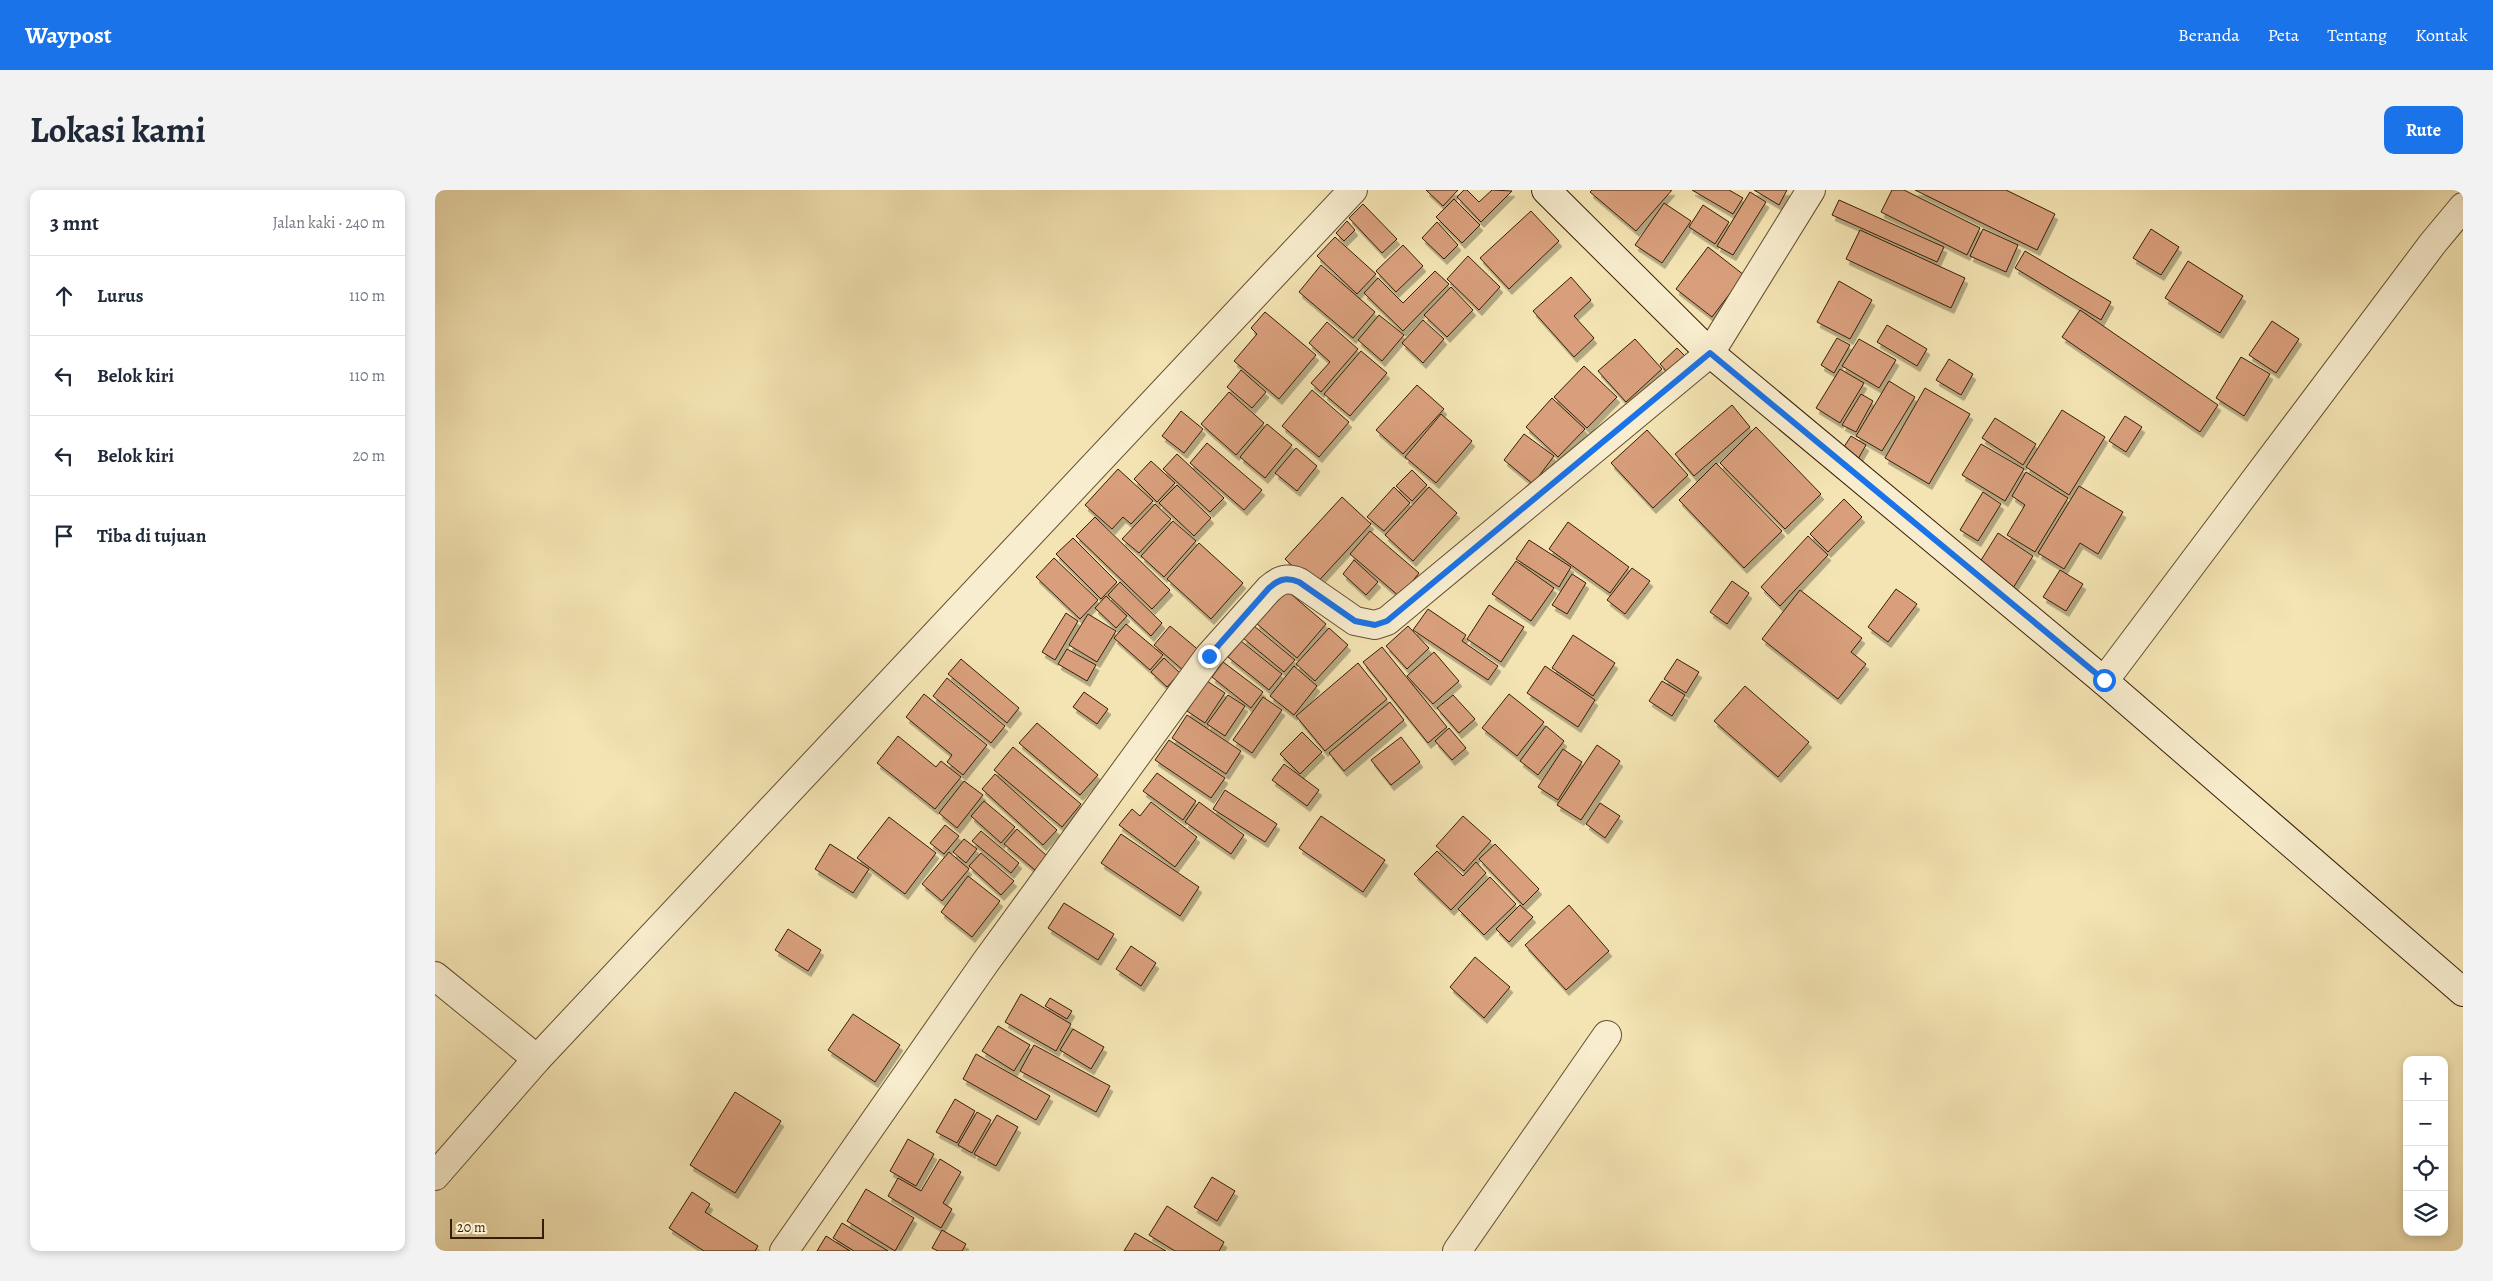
<!DOCTYPE html>
<html lang="id">
<head>
<meta charset="utf-8">
<style>
	body { margin:0; font-family:Alegreya,serif; background:#f2f2f3; color:#1f2937 }
	.controls { position:absolute; right:15px; bottom:15px; display:grid; overflow:hidden; border-radius:10px; box-shadow:0 2px 8px #0003 }
	.controls button { width:45px; height:45px; display:grid; place-items:center; padding:0; border:0; border-bottom:1px solid #e0e1e3; background:#fff; color:#1f2937; font:25px sans-serif }
	.scale { position:absolute; left:15px; bottom:12px; width:94px; box-sizing:border-box; padding-left:5px; border:2px solid #371d06; border-top:0; font-size:14px; line-height:18px; white-space:nowrap; color:#371d06; -webkit-text-stroke:4px #f8edce; paint-order:stroke }
	.stop { position:absolute; width:15px; height:15px; margin:-11px; border:4px solid #1a73e8; border-radius:50%; background:#fff }
	.stop.end { background:#1a73e8; border-color:#fff; box-shadow:0 1px 5px #0008 }
	.list { margin:0; padding:0; list-style:none }
	h2 { display:flex; justify-content:space-between; align-items:center; height:65px; margin:0; padding:0 20px; font-size:21px }
	h2 small { font-size:16px; font-weight:400; color:#747a83 }
	.list li { display:grid; grid-template-columns:32px 1fr auto; gap:15px; align-items:center; box-sizing:border-box; height:80px; padding:0 20px; border-top:1px solid #e0e1e3 }
	.list b { display:block; font-size:19px; white-space:nowrap }
	.list em { font-size:16px; font-style:normal; color:#747a83 }
	.icon { flex:none; width:28px; height:28px; fill:none; stroke:currentColor; stroke-width:2; stroke-linecap:round; stroke-linejoin:round }
	.map { position:relative; flex:none; width:2028px; height:1061px; overflow:hidden; border-radius:10px }
	header { display:flex; align-items:center; gap:30px; box-sizing:border-box; height:70px; padding:0 25px; background:#1a73e8; color:#fff }
	header strong { font-size:24px }
	nav { display:flex; gap:28px; margin-inline-start:auto; font-size:18px }
	.intro { display:flex; align-items:center; justify-content:space-between; box-sizing:border-box; height:120px; padding:0 30px }
	h1 { margin:0; font-size:35px }
	.button { padding:12px 22px; border-radius:10px; background:#1a73e8; color:#fff; font-size:18px; font-weight:700 }
	main { display:flex; gap:30px; padding:0 30px }
	aside { flex:1; background:#fff; border-radius:10px; box-shadow:0 2px 8px #0003 }
	.map>svg:first-child { display:block }
</style>
</head>
<body>
<header>
<strong>Waypost</strong>
<nav><a>Beranda</a><a>Peta</a><a>Tentang</a><a>Kontak</a></nav>
</header>
<div class="intro"><h1>Lokasi kami</h1><a class="button">Rute</a></div>
<main>
<aside>
<h2>3 mnt<small>Jalan kaki · 240 m</small></h2>
<ul class="list">
<li><svg class="icon" aria-label="ahead" viewBox="0 0 24 24"><path d="M12 20V5M6 11l6-6 6 6"/></svg><div><b>Lurus</b></div><em>110 m</em></li>
<li><svg class="icon" aria-label="left" viewBox="0 0 24 24"><path d="M17 20v-9H6M10 6l-5 5 5 5"/></svg><div><b>Belok kiri</b></div><em>110 m</em></li>
<li><svg class="icon" aria-label="left" viewBox="0 0 24 24"><path d="M17 20v-9H6M10 6l-5 5 5 5"/></svg><div><b>Belok kiri</b></div><em>20 m</em></li>
<li><svg class="icon" aria-label="arrive" viewBox="0 0 24 24"><path d="M6 21V4h12l-3 4 3 4H6"/></svg><div><b>Tiba di tujuan</b></div></li>
</ul>
</aside>
<div class="map">
<svg width="2028" height="1061" viewBox="0 0 2028 1061">
	<defs>
		<filter id="shadow"><feDropShadow dx="3" dy="5.5" stdDeviation="0" flood-color="#0004"/></filter>
	</defs>
	<rect width="100%" height="100%" fill="#f4e4b3"/>
	<filter id="stains"><feTurbulence type="fractalNoise" baseFrequency=".004" numOctaves="4"/><feColorMatrix values="0 0 0 0 .2 0 0 0 0 .09 0 0 0 0 .02 0 0 0 .5 -.17"/></filter>
	<radialGradient id="worn" r=".72"><stop offset=".6" stop-color="#630" stop-opacity="0"/><stop offset="1" stop-color="#630" stop-opacity=".3"/></radialGradient>
	<g fill="#d99f7b" stroke="#371d06" filter="url(#shadow)">
		<polygon points="991,0 1023,0 1008,16"/>
		<polygon points="1029,0 1032,0 1044,12 1057,0 1077,1 1046,32 1022,7"/>
		<polygon points="1157,0 1237,0 1201,41 1155,2"/>
		<polygon points="1257,0 1294,0 1308,8 1298,24"/>
		<polygon points="1319,0 1352,0 1344,15"/>
		<polygon points="1457,0 1469,0 1545,38 1532,65 1446,22"/>
		<polygon points="1480,0 1571,0 1620,24 1602,60"/>
		<polygon points="1315,2 1331,12 1298,65 1282,56"/>
		<polygon points="1019,9 1045,35 1027,53 1001,27"/>
		<polygon points="1404,10 1509,57 1502,72 1397,25"/>
		<polygon points="1229,13 1256,31 1227,73 1200,55"/>
		<polygon points="928,14 962,49 947,63 914,28"/>
		<polygon points="1268,15 1294,32 1280,54 1254,37"/>
		<polygon points="1096,21 1124,51 1074,99 1045,68"/>
		<polygon points="912,31 920,40 909,51 901,43"/>
		<polygon points="1002,32 1023,55 1009,69 987,48"/>
		<polygon points="1548,39 1583,55 1571,82 1535,66"/>
		<polygon points="1716,39 1744,57 1726,85 1698,68"/>
		<polygon points="1425,40 1530,88 1516,118 1411,69"/>
		<polygon points="900,47 941,84 922,104 882,66"/>
		<polygon points="968,55 988,76 961,102 941,81"/>
		<polygon points="1273,57 1309,85 1277,127 1241,99"/>
		<polygon points="1590,61 1676,112 1666,130 1580,78"/>
		<polygon points="1033,66 1065,97 1044,120 1012,89"/>
		<polygon points="1753,71 1808,106 1785,143 1730,108"/>
		<polygon points="886,75 940,122 918,148 864,102"/>
		<polygon points="1000,81 1014,94 968,141 929,103 943,88 968,113"/>
		<polygon points="1136,87 1156,110 1139,126 1159,148 1139,167 1098,121"/>
		<polygon points="1404,91 1437,110 1415,149 1382,132"/>
		<polygon points="1016,97 1038,120 1012,147 989,125"/>
		<polygon points="1645,120 1783,215 1765,242 1627,147"/>
		<polygon points="830,122 881,165 844,209 799,171 822,144 816,138"/>
		<polygon points="944,125 969,145 947,171 923,150"/>
		<polygon points="988,130 1009,149 988,173 967,153"/>
		<polygon points="1837,131 1864,149 1841,183 1814,165"/>
		<polygon points="892,132 923,159 886,202 876,193 895,172 874,153"/>
		<polygon points="1452,135 1492,159 1482,176 1442,152"/>
		<polygon points="1402,148 1415,155 1399,183 1386,175"/>
		<polygon points="1200,149 1227,179 1191,212 1163,181"/>
		<polygon points="1424,149 1461,170 1444,198 1407,176"/>
		<polygon points="1242,158 1257,173 1239,190 1225,174"/>
		<polygon points="926,161 952,183 915,226 889,204"/>
		<polygon points="1806,167 1835,184 1809,226 1781,208"/>
		<polygon points="1514,169 1538,184 1526,205 1501,190"/>
		<polygon points="1149,176 1182,207 1152,238 1119,207"/>
		<polygon points="1405,179 1429,193 1405,233 1381,218"/>
		<polygon points="806,180 831,202 817,218 792,197"/>
		<polygon points="1454,191 1480,207 1447,261 1421,246"/>
		<polygon points="982,195 1009,219 968,264 941,240"/>
		<polygon points="1490,198 1535,224 1494,294 1450,268"/>
		<polygon points="877,200 914,232 884,267 847,236"/>
		<polygon points="794,202 829,233 801,265 766,234"/>
		<polygon points="1426,204 1438,211 1421,242 1407,235"/>
		<polygon points="1117,208 1150,239 1123,267 1091,237"/>
		<polygon points="1297,215 1315,237 1259,286 1240,264"/>
		<polygon points="1627,220 1670,247 1634,305 1591,277"/>
		<polygon points="746,221 768,239 749,263 727,246"/>
		<polygon points="1006,224 1037,251 1001,293 970,267"/>
		<polygon points="1690,226 1707,237 1691,262 1674,251"/>
		<polygon points="1560,228 1601,254 1588,275 1547,248"/>
		<polygon points="832,234 857,255 830,288 805,267"/>
		<polygon points="1321,237 1386,304 1350,339 1285,273"/>
		<polygon points="1212,240 1253,285 1218,318 1176,273"/>
		<polygon points="1089,244 1119,266 1098,294 1069,270"/>
		<polygon points="1416,246 1431,255 1423,269 1407,260"/>
		<polygon points="772,253 827,300 809,320 755,273"/>
		<polygon points="1546,254 1589,279 1570,311 1527,285"/>
		<polygon points="861,258 882,276 862,301 840,283"/>
		<polygon points="742,264 789,308 775,322 728,279"/>
		<polygon points="716,271 740,293 722,312 699,289"/>
		<polygon points="1281,273 1347,341 1309,378 1244,310"/>
		<polygon points="683,279 718,311 696,334 688,327 677,339 650,315"/>
		<polygon points="977,280 992,295 977,311 961,296"/>
		<polygon points="1591,282 1633,308 1600,362 1572,345 1590,315 1577,306"/>
		<polygon points="742,295 776,328 759,346 724,313"/>
		<polygon points="1644,296 1688,322 1663,364 1645,353 1629,379 1603,363"/>
		<polygon points="959,297 975,313 949,341 932,327"/>
		<polygon points="994,297 1022,323 978,371 950,345"/>
		<polygon points="1548,302 1566,314 1543,351 1525,340"/>
		<polygon points="907,307 936,334 879,396 850,369"/>
		<polygon points="1409,309 1427,327 1393,362 1375,344"/>
		<polygon points="720,314 736,329 704,363 687,349"/>
		<polygon points="660,327 735,400 717,419 641,346"/>
		<polygon points="738,331 761,351 729,387 706,366"/>
		<polygon points="1133,332 1194,377 1175,403 1114,359"/>
		<polygon points="935,341 984,383 965,407 915,364"/>
		<polygon points="1563,343 1598,366 1578,398 1543,375"/>
		<polygon points="1373,346 1393,365 1345,416 1326,397"/>
		<polygon points="638,348 682,392 666,409 621,364"/>
		<polygon points="1094,350 1136,377 1124,397 1081,369"/>
		<polygon points="764,353 808,393 776,429 732,389"/>
		<polygon points="619,368 663,410 645,429 601,387"/>
		<polygon points="919,370 943,392 931,405 908,384"/>
		<polygon points="1081,371 1119,398 1096,431 1057,404"/>
		<polygon points="1197,378 1215,391 1190,424 1172,410"/>
		<polygon points="1625,380 1648,394 1631,421 1608,407"/>
		<polygon points="1137,384 1151,393 1132,424 1117,415"/>
		<polygon points="1297,391 1314,403 1292,434 1275,422"/>
		<polygon points="685,392 727,433 716,446 673,405"/>
		<polygon points="850,399 891,434 862,468 821,433"/>
		<polygon points="1461,399 1482,414 1453,452 1433,437"/>
		<polygon points="1365,400 1427,448 1416,462 1431,474 1403,509 1327,449"/>
		<polygon points="671,406 692,426 681,438 660,418"/>
		<polygon points="1054,415 1089,437 1066,472 1032,449"/>
		<polygon points="993,419 1031,445 1027,451 1063,476 1053,490 978,440"/>
		<polygon points="631,423 643,431 620,470 607,462"/>
		<polygon points="653,424 681,441 662,472 634,455"/>
		<polygon points="691,434 728,465 715,480 679,448"/>
		<polygon points="735,436 766,462 749,481 719,455"/>
		<polygon points="819,436 860,470 849,482 808,448"/>
		<polygon points="973,436 994,458 972,479 951,456"/>
		<polygon points="894,438 913,455 880,491 861,474"/>
		<polygon points="1138,445 1180,473 1158,506 1117,478"/>
		<polygon points="806,451 847,484 834,500 793,467"/>
		<polygon points="947,457 1012,537 993,553 928,472"/>
		<polygon points="632,459 661,475 652,491 623,474"/>
		<polygon points="999,462 1024,491 998,514 972,486"/>
		<polygon points="729,468 745,483 732,497 716,482"/>
		<polygon points="526,469 584,518 572,533 513,484"/>
		<polygon points="1242,469 1264,482 1251,503 1229,489"/>
		<polygon points="788,472 828,502 816,518 777,487"/>
		<polygon points="923,473 952,509 890,561 861,526"/>
		<polygon points="859,476 882,496 859,525 835,506"/>
		<polygon points="1110,476 1160,510 1143,537 1092,503"/>
		<polygon points="512,488 570,536 556,553 498,506"/>
		<polygon points="772,491 790,503 770,533 752,521"/>
		<polygon points="1227,491 1250,505 1237,526 1214,511"/>
		<polygon points="1310,496 1374,552 1343,587 1279,531"/>
		<polygon points="649,502 673,519 662,534 638,517"/>
		<polygon points="489,504 552,555 528,585 512,572 517,565 471,527"/>
		<polygon points="1074,504 1109,532 1082,566 1047,538"/>
		<polygon points="793,505 810,516 790,546 772,534"/>
		<polygon points="1018,505 1040,529 1024,543 1002,518"/>
		<polygon points="828,507 847,520 817,563 798,550"/>
		<polygon points="955,512 969,530 909,581 894,563"/>
		<polygon points="752,525 806,561 791,584 737,548"/>
		<polygon points="602,533 663,585 645,605 584,553"/>
		<polygon points="1111,536 1129,551 1103,585 1085,571"/>
		<polygon points="1014,538 1031,558 1017,570 1000,551"/>
		<polygon points="867,542 887,562 865,584 845,564"/>
		<polygon points="463,546 501,577 506,571 526,587 500,619 442,573"/>
		<polygon points="966,547 985,572 956,595 936,570"/>
		<polygon points="734,550 790,588 776,608 720,570"/>
		<polygon points="1162,555 1185,571 1146,630 1122,615"/>
		<polygon points="578,557 646,614 627,637 559,580"/>
		<polygon points="1128,559 1147,572 1123,610 1103,597"/>
		<polygon points="849,574 884,600 872,616 837,590"/>
		<polygon points="722,583 761,611 748,630 708,601"/>
		<polygon points="560,584 622,640 608,655 547,599"/>
		<polygon points="529,591 548,605 522,638 504,623"/>
		<polygon points="790,600 842,634 830,652 778,619"/>
		<polygon points="549,611 580,637 566,653 536,626"/>
		<polygon points="716,612 762,647 740,677 684,635 697,619 705,626"/>
		<polygon points="764,612 809,645 796,664 750,632"/>
		<polygon points="1165,613 1185,626 1170,648 1151,634"/>
		<polygon points="886,626 950,670 928,702 864,658"/>
		<polygon points="1028,626 1056,651 1029,681 1001,656"/>
		<polygon points="454,627 501,663 470,704 422,668"/>
		<polygon points="510,635 524,646 509,664 495,653"/>
		<polygon points="582,639 612,666 600,680 569,654"/>
		<polygon points="546,641 584,673 576,683 537,651"/>
		<polygon points="686,644 764,697 745,726 666,673"/>
		<polygon points="529,649 542,659 531,673 518,662"/>
		<polygon points="395,654 434,679 418,703 380,679"/>
		<polygon points="1060,654 1104,699 1088,715 1044,669"/>
		<polygon points="1002,661 1028,686 1041,672 1051,683 1016,720 979,684"/>
		<polygon points="514,662 534,679 507,711 487,694"/>
		<polygon points="546,663 579,691 566,705 534,676"/>
		<polygon points="533,686 565,711 537,747 506,722"/>
		<polygon points="1055,687 1081,714 1049,745 1023,719"/>
		<polygon points="629,713 679,744 663,770 613,738"/>
		<polygon points="1085,715 1098,727 1074,752 1061,739"/>
		<polygon points="1134,715 1174,761 1131,800 1090,755"/>
		<polygon points="353,739 386,760 373,781 340,760"/>
		<polygon points="696,756 721,773 706,796 681,779"/>
		<polygon points="1040,767 1075,797 1049,828 1015,797"/>
		<polygon points="586,804 636,834 621,861 570,832"/>
		<polygon points="615,808 637,821 632,829 610,816"/>
		<polygon points="418,824 465,855 440,892 393,860"/>
		<polygon points="563,836 595,855 579,881 547,861"/>
		<polygon points="638,839 669,857 656,879 625,860"/>
		<polygon points="599,855 675,896 661,922 585,881"/>
		<polygon points="541,864 615,906 601,930 528,889"/>
		<polygon points="300,902 346,931 300,1003 255,975"/>
		<polygon points="520,909 540,921 522,953 501,942"/>
		<polygon points="542,922 556,930 537,963 523,955"/>
		<polygon points="562,925 583,937 561,976 539,964"/>
		<polygon points="473,949 499,964 481,996 455,981"/>
		<polygon points="505,969 526,982 508,1013 517,1019 506,1038 453,1006 463,988 486,1001"/>
		<polygon points="777,987 800,1001 782,1031 759,1017"/>
		<polygon points="431,999 479,1028 460,1061 412,1031"/>
		<polygon points="257,1002 275,1014 270,1022 323,1056 320,1061 269,1061 234,1038"/>
		<polygon points="732,1016 789,1052 784,1061 740,1061 714,1045"/>
		<polygon points="407,1033 453,1061 419,1061 398,1048"/>
		<polygon points="507,1040 531,1054 527,1061 503,1061 497,1058"/>
		<polygon points="700,1043 731,1061 689,1061"/>
		<polygon points="391,1046 415,1061 382,1061"/>
	</g>
	<g fill="none" stroke-linecap="round" stroke-linejoin="round">
		<defs>
			<g id="street">
				<polyline points="1669,491 1998,53 2028,17"/>
				<polyline points="0,786 102,869"/>
				<polyline points="0,986 102,869 918,0"/>
				<path d="M349 1061 550 773 774 466 834 399C844 390 851 387 864 392L920 431 940 435 952 431 1275 163 1376 0"/>
				<polyline points="1022,1061 1172,845"/>
			</g>
			<polyline id="secondary" points="1111,0 1275,163 1669,491 2028,802"/>
		</defs>
		<use href="#street" stroke="#664f31" stroke-width="30"/>
		<use href="#secondary" stroke="#371d06" stroke-width="30"/>
		<use href="#street" stroke="#f8edce" stroke-width="28"/>
		<use href="#secondary" stroke="#f8edce" stroke-width="28"/>
	</g>
	<g fill="none" stroke-linecap="round" stroke-linejoin="round">
		<path stroke="#1a73e8" stroke-width="6" d="M774 466 834 398C844 389 851 387 864 392L920 431 940 435 952 431 1275 163 1669 490"/>
	</g>
	<rect width="100%" height="100%" filter="url(#stains)"/>
	<rect width="100%" height="100%" fill="url(#worn)"/>
</svg>
<div class="controls">
<button>+</button>
<button>−</button>
<button><svg class="icon" aria-label="locate" viewBox="0 0 24 24"><circle cx="12" cy="12" r="6"/><path d="M12 2v4M12 18v4M2 12h4M18 12h4"/></svg></button>
<button><svg class="icon" aria-label="layers" viewBox="0 0 24 24"><path d="M12 4l9 5-9 5-9-5zM3 14l9 5 9-5"/></svg></button>
</div>
<div class="scale">20 m</div>
<div class="stop" style="left:1669px;top:490px"></div>
<div class="stop end" style="left:774px;top:466px"></div>
</div>
</main>
</body>
</html>
